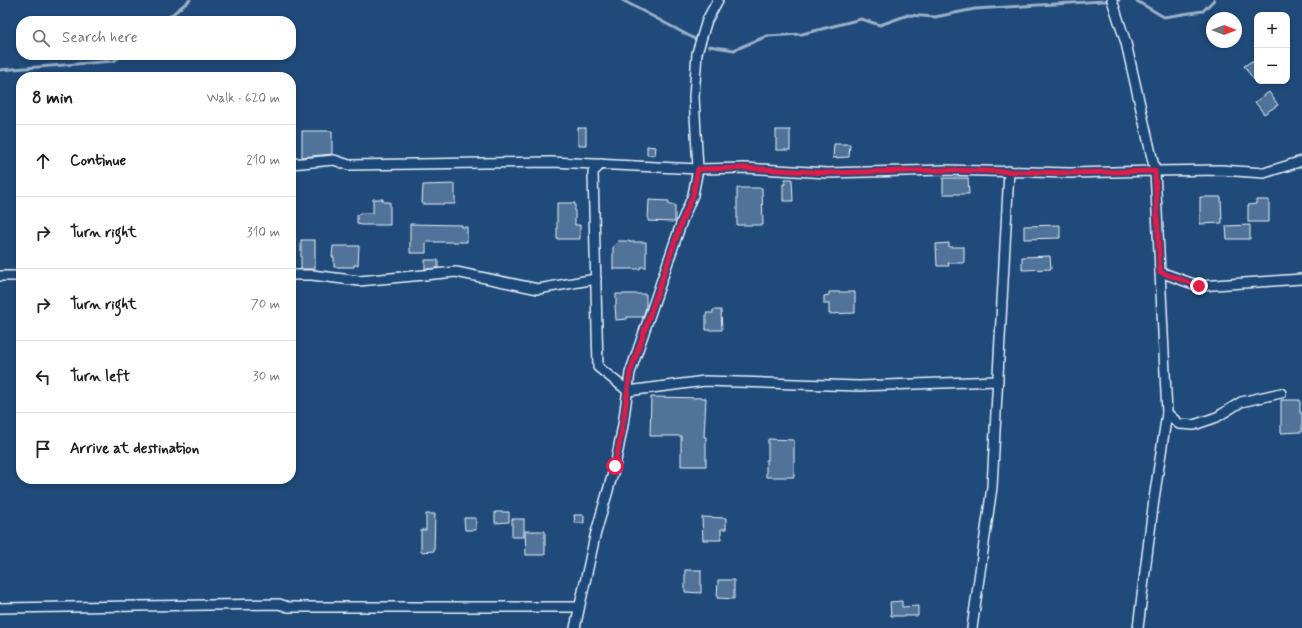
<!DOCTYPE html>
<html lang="en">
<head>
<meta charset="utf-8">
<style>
	body { margin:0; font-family:Mynerve,sans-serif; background:#f6f6f6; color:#202124 }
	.controls { position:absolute; right:12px; top:12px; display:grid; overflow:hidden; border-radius:8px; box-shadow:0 2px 6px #0003 }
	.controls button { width:36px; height:36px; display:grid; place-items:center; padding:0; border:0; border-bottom:1px solid #e0e0e0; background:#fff; color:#202124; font:20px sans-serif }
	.compass { position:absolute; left:1206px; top:12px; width:36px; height:36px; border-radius:50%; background:#fff; box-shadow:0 2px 6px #0003; rotate:90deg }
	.stop { position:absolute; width:12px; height:12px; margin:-9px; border:3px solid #e11d48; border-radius:50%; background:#fff }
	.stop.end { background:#e11d48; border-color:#fff; box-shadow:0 1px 4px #0008 }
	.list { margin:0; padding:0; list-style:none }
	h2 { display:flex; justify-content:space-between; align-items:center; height:52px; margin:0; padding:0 16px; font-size:17px }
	h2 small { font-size:13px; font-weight:400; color:#757577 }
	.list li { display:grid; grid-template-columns:26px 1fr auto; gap:12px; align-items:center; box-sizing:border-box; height:72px; padding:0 16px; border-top:1px solid #e0e0e0 }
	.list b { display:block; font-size:15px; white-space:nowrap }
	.list em { font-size:13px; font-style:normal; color:#757577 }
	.icon { flex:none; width:22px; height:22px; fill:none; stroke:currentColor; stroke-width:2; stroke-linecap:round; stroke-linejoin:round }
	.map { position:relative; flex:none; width:1302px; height:628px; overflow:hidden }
	.search { position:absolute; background:#fff; box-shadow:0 2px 6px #0003; left:16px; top:16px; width:280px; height:44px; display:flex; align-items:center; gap:10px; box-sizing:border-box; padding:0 14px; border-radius:16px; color:#757577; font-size:15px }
	.panel { position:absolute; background:#fff; box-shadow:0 2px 6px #0003; left:16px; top:72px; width:280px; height:412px; border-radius:16px }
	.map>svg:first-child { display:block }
</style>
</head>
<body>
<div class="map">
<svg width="1302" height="628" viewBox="0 0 1302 628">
	<rect width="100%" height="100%" fill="#1f4a7a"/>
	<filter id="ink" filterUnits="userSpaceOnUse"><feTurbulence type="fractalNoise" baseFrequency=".025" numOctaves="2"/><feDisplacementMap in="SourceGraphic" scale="8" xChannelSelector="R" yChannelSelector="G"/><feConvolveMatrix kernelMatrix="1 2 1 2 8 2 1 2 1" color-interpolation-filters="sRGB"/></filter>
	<g filter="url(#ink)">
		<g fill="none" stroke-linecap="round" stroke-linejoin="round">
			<g stroke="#9ab0c7" stroke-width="3">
				<polyline points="622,0 695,39"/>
				<polyline points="1135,0 1164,17 1203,11 1214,0"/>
				<polyline points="164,21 190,0"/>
				<polyline points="709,46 734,50 767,36 802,34 861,19 880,25 908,15 935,17 975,9 1119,0"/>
				<polyline points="0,70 114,61 122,55"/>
			</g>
		</g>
		<g fill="#517399" stroke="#e8f1f8">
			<polygon points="1252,61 1257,69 1257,84 1244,66"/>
			<polygon points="1269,92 1278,105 1264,114 1255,102"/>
			<rect x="578" y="128" width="8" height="17"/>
			<rect x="776" y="130" width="14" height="20"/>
			<polygon points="302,131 332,131 332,154 302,157"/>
			<polygon points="834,144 850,144 849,157 833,158"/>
			<polygon points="647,146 656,147 655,155 647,155"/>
			<polygon points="943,178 968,178 969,194 943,194"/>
			<polygon points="785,179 792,179 793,201 783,201 783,184 785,184"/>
			<polygon points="455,184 455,204 422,204 423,185"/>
			<polygon points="737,188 762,188 763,225 737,225"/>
			<polygon points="1200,197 1221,197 1222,223 1200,224"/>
			<polygon points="373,199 383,199 383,202 390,202 390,225 362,225 357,224 357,215 360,213 373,213"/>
			<polygon points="649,200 669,201 669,205 675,205 675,222 648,221"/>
			<polygon points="1256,200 1269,200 1269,222 1248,222 1248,205 1256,204"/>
			<polygon points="557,203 575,203 575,225 580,225 580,239 557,239"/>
			<polygon points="410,224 462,225 462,227 467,227 467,242 426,242 426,253 410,253"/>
			<polygon points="1060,225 1060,238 1024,239 1024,226"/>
			<polygon points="1250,225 1250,239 1227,239 1226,226"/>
			<rect x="301" y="240" width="14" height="29"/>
			<polygon points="618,241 629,241 629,242 646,242 646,267 640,267 640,269 613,269 613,246"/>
			<polygon points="949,243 949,247 964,247 964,263 948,263 949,266 937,266 936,244"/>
			<polygon points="333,246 359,246 358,265 354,265 354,267 334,267 334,257 332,257"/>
			<polygon points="1050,256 1051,269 1022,270 1022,257"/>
			<polygon points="425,260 438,260 438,268 425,269"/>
			<polygon points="829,292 855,292 855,313 829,314 829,304 824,304 824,296 829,295"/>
			<polygon points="616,294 646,294 646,308 643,317 627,317 627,319 616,320 615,305 616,305"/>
			<polygon points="713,310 721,310 722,330 706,330 706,313 713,313"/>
			<polygon points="651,397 706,398 704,437 706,437 706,466 681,466 681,436 650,436"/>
			<polygon points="1281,400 1300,400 1300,413 1302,413 1302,432 1281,433"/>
			<polygon points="768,439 794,440 794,477 766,477 766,460 768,460"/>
			<polygon points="495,512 509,512 509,522 495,523"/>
			<polygon points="426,514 435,514 434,551 421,552 421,530 426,530"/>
			<polygon points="574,515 584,515 584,523 575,523"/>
			<polygon points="702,517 726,518 726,529 721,529 721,540 703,540"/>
			<polygon points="464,518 476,518 476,530 465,530"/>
			<rect x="512" y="519" width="12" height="18"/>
			<polygon points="525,531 545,531 545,555 526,555"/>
			<polygon points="685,570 701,570 701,593 685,592"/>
			<polygon points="718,580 734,580 734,599 717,598"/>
			<polygon points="902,601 902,607 918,606 918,616 891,616 890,602"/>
		</g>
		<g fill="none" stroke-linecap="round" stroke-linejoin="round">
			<defs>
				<g id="minor">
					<polyline points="1112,0 1126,43 1155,171 1221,170 1264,173 1302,161"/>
					<polyline points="291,164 334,160 349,165 552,162 698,169 745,168 827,173 944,170 1070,173 1155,171 1167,413 1154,499 1138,628"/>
					<polyline points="601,164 593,172 598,367 628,391 705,381 859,386 998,381"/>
					<polyline points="1160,272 1199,286 1302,279"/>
					<polyline points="291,275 312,275 359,281 456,272 538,289 596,279"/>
					<polyline points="0,276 21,276"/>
					<polyline points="1167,413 1179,424 1194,425 1217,417 1241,402 1281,393"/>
					<polyline points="0,608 279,604 288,607 579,607"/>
					<polyline points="575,628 595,536 615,466 623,425 630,373 682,221 693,195 698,169 694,97 697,53 707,20 718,0"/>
					<polyline points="972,628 992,487 1009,171"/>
				</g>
			</defs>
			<use href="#minor" stroke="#e8f1f8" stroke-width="12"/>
			<use href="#minor" stroke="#1f4a7a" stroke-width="9"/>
		</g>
	</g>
	<g fill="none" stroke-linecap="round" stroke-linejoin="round" filter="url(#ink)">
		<polyline stroke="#e11d48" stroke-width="5" points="615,466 623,424 630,373 682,221 693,195 698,169 745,168 827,173 944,170 1070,173 1155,171 1160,272 1199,286"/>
	</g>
</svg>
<div class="controls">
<button>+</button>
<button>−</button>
</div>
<svg class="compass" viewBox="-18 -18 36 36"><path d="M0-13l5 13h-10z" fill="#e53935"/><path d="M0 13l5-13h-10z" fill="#757577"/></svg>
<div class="stop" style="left:615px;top:466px"></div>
<div class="stop end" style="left:1199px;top:286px"></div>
<div class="search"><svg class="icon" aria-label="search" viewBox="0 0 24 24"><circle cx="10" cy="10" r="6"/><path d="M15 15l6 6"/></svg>Search here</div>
<section class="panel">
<h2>8 min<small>Walk · 620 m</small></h2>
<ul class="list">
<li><svg class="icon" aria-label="ahead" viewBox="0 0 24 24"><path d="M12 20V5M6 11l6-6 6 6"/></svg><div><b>Continue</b></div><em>210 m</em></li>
<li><svg class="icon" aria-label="right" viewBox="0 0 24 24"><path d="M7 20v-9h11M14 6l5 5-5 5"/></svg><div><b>Turn right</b></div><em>310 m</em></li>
<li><svg class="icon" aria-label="right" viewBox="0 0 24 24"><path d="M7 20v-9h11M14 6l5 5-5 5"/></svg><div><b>Turn right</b></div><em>70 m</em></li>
<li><svg class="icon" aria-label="left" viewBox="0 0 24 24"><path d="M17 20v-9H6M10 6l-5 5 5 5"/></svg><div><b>Turn left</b></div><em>30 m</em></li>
<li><svg class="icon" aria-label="arrive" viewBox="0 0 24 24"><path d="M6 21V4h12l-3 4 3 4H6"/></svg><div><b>Arrive at destination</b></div></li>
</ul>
</section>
</div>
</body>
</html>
